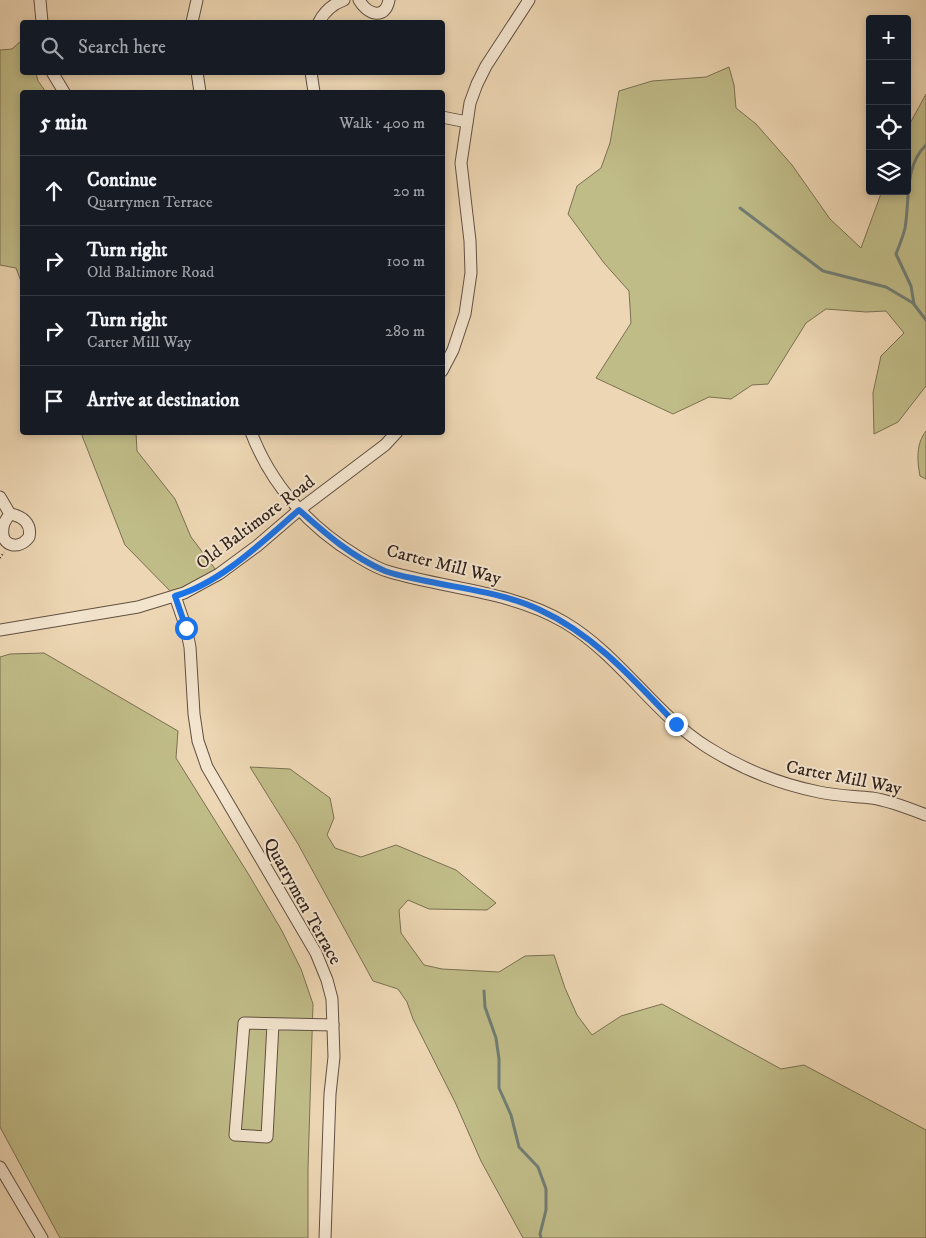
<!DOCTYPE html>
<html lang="en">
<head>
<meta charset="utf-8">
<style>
	body { margin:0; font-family:"IM FELL DW Pica",serif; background:#20242c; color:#f1f3f6 }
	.controls { position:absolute; right:15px; top:15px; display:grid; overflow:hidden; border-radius:5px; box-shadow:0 2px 8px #0003 }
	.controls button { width:45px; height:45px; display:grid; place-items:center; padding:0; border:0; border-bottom:1px solid #363941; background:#171b24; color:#f1f3f6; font:25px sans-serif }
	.stop { position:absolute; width:15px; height:15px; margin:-11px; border:4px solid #1a73e8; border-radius:50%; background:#fff }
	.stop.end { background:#1a73e8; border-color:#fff; box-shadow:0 1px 5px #0008 }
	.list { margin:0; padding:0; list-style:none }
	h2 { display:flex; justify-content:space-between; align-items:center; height:65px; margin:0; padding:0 20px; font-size:21px }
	h2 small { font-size:16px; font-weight:400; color:#9ea1a6 }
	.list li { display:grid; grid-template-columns:32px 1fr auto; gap:15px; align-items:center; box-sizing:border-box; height:70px; padding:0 20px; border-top:1px solid #363941 }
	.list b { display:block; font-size:19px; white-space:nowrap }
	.list p { margin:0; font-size:16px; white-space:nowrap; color:#9ea1a6 }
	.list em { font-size:16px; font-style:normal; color:#9ea1a6 }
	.icon { flex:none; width:28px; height:28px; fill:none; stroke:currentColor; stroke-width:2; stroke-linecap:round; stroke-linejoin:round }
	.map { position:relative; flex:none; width:926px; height:1238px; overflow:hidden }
	.search { position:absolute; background:#171b24; box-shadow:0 2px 8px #0003; left:20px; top:20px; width:425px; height:55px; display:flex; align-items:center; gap:12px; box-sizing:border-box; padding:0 18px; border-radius:5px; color:#9ea1a6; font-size:19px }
	.panel { position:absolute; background:#171b24; box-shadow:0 2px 8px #0003; left:20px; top:90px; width:425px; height:345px; border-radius:5px }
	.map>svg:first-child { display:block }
</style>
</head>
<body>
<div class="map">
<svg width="926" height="1238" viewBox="0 0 926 1238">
	<rect width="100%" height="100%" fill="#edd6b3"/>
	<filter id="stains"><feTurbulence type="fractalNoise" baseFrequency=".004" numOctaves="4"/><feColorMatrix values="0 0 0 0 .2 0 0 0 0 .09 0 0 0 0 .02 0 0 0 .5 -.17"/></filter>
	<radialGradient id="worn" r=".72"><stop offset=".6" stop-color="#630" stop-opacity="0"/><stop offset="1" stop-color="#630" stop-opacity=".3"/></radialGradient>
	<g fill="#c0bc88" stroke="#7a7052">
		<polygon points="22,40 22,72 36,73 38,81 46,92 22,92 22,284 16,268 0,265 0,50 12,49"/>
		<polygon points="729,67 734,85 736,108 756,124 792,165 830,219 861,248 882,191 907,191 907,129 926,94 926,386 898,422 874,434 873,393 881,356 904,333 886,311 866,312 826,309 806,323 768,384 752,385 731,399 709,397 673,414 596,378 631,323 629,291 604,263 568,214 577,186 601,168 610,143 619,91 652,81 706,77"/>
		<path d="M926 431V479L920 476C917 460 916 444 926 431Z"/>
		<polygon points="81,433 136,433 137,451 175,499 191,537 219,574 175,596 125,545"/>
		<polygon points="44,653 178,731 176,758 249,875 282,931 301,969 313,1004 308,1168 308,1238 60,1238 0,1127 0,657 10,654"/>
		<polygon points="250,767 290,769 330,798 334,818 327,835 335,848 361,857 396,845 456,870 496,903 487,910 429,909 408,900 399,910 401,933 424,965 442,969 499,972 525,956 554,955 565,988 577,1015 592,1035 621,1016 662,1004 781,1069 804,1065 926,1130 926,1238 523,1238 481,1161 455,1102 413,1019 407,1002 398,989 373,981 298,844"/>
	</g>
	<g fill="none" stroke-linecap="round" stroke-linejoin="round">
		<g stroke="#707d74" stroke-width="3">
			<polyline points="740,208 823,271 886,287 913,303 926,320"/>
			<path d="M914 304 911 286 896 254C899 246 903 237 905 228 910 200 904 166 926 145"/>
			<polyline points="484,991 485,1007 496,1038 499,1059 499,1088 511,1115 519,1147 538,1167 546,1189 546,1210 540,1234 541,1238"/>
		</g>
		<defs>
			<g id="minor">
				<polyline points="40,0 42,22"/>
				<path d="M359 0C367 14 385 21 389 0"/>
				<polyline points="192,22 197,0"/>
				<path d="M319 22C324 12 333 4 344 0"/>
				<polyline points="52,72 64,92"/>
				<polyline points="197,72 200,92"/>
				<polyline points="311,72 314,92"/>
				<polyline points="442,117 467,122"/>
				<polyline points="442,371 453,350 465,314 471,273 470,241 461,163 470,103 477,84 486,66 529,0"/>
				<path d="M251 432C271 485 309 527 357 556 367 562 378 569 390 572 448 589 511 591 564 622 620 655 653 713 707 747 742 769 779 784 819 792 837 796 855 796 872 798 891 801 908 808 926 815"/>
				<polyline points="0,497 10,514"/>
				<path d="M10 514C22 516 32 523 29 537 19 551 0 546 3 528 3 523 7 518 10 514Z"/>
				<polyline points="175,596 186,628 190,647 194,714 198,741 207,767 316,953 327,980 332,999 334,1057 330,1094 325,1238"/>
				<polyline points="0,630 138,607 184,593 219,574 257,546 299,510 385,445 397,432"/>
				<polyline points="273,1024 267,1137 235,1135 244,1023 333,1025"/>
				<polyline points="0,1167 42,1238"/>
			</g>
		</defs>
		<use href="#minor" stroke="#625042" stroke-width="13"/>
		<polyline stroke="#33231c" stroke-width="2" stroke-dasharray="1 2.5" stroke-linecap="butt" points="0,558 4,552"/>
		<use href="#minor" stroke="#f3e4ce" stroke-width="11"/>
	</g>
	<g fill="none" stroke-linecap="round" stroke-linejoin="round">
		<path stroke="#1a73e8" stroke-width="6" d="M186 628 175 596C221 583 263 541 299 510 326 534 352 557 385 571 398 576 413 578 426 581 464 589 504 593 540 610 595 635 635 681 676 724"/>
	</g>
	<g text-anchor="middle" stroke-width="4" stroke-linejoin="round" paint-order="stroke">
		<g font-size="18" fill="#33231c" stroke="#f3e4ce">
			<text transform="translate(255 522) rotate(-37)" y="6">Old Baltimore Road</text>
			<text transform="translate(444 564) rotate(14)" y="6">Carter Mill Way</text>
			<text transform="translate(844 777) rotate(11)" y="6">Carter Mill Way</text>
			<text transform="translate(303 901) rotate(61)" y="6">Quarrymen Terrace</text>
		</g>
	</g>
	<rect width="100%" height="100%" filter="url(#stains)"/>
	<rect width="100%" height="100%" fill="url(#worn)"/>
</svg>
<div class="controls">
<button>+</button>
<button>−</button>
<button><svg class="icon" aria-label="locate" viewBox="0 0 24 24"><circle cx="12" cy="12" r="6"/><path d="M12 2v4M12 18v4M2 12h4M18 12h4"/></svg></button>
<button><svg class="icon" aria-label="layers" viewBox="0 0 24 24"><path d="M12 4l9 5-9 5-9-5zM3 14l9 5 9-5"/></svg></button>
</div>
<div class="stop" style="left:186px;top:628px"></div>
<div class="stop end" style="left:676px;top:724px"></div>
<div class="search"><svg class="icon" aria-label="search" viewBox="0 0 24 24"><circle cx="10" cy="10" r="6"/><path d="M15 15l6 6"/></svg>Search here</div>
<section class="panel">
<h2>5 min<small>Walk · 400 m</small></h2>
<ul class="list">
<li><svg class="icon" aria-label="ahead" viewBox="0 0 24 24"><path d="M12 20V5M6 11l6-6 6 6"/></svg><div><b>Continue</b><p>Quarrymen Terrace</p></div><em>20 m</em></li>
<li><svg class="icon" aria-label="right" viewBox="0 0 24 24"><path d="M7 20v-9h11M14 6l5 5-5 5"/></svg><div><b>Turn right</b><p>Old Baltimore Road</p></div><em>100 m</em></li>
<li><svg class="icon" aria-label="right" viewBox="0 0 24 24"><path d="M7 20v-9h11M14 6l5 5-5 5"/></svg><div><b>Turn right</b><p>Carter Mill Way</p></div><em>280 m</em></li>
<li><svg class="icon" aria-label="arrive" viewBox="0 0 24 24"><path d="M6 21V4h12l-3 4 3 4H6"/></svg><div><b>Arrive at destination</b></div></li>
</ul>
</section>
</div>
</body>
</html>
